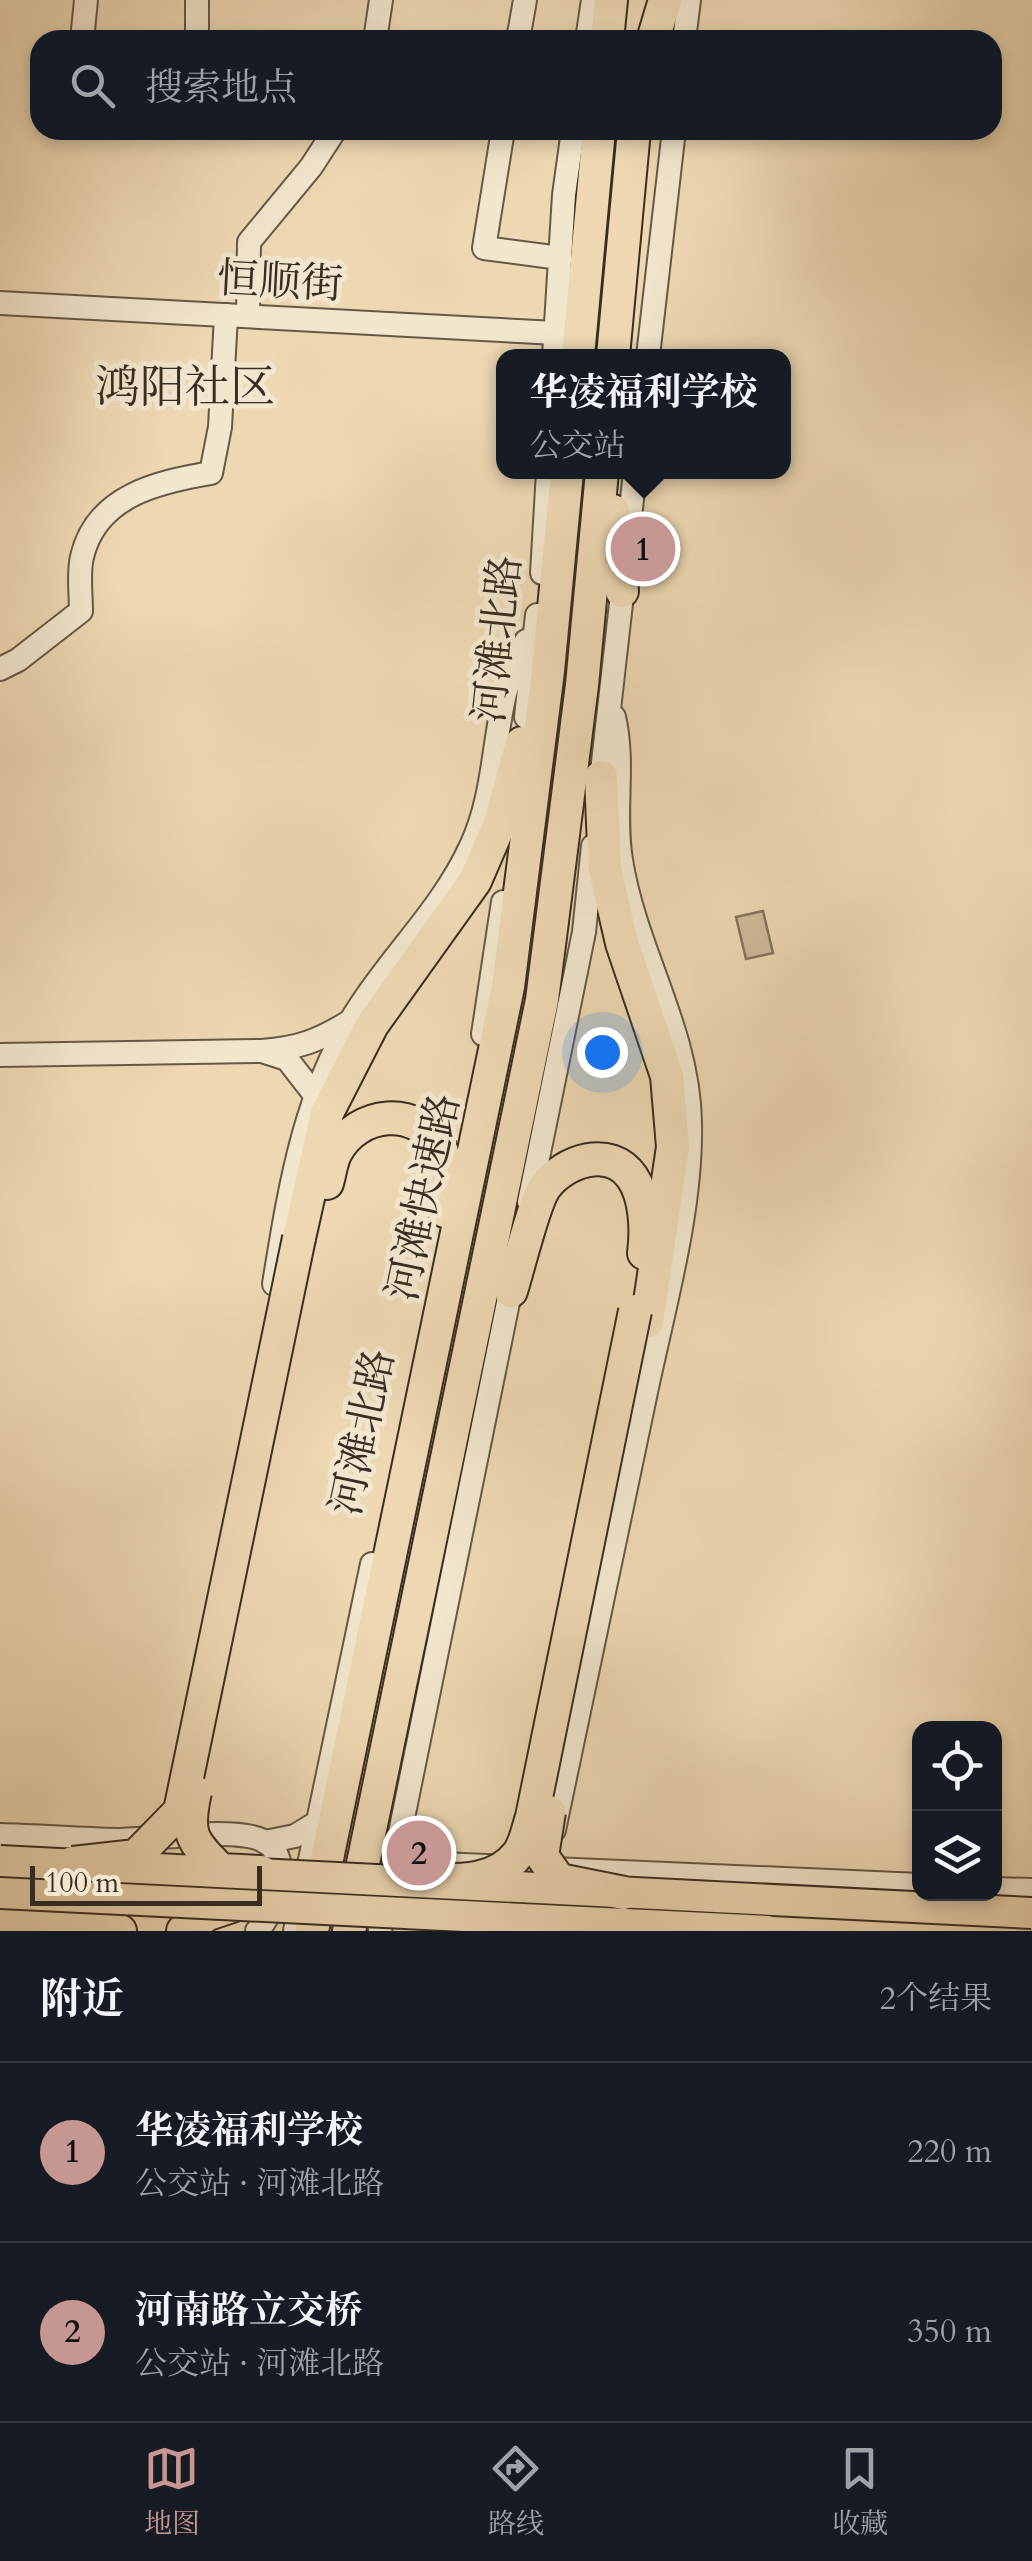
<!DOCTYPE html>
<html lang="zh">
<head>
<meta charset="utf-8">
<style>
	body { margin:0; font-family:Cardo,"Noto Serif SC",serif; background:#242831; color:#f1f3f6 }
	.controls { position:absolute; right:30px; bottom:30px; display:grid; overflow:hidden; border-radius:20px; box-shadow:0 5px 15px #0003 }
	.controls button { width:90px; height:90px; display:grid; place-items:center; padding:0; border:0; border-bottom:2px solid #363941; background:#171b24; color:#f1f3f6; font:50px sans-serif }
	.scale { position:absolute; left:30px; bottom:25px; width:232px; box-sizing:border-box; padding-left:10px; border:5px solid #392d23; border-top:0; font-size:28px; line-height:35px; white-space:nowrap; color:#392d23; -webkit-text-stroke:8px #f3e6ce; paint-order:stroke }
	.you { position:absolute; left:602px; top:1052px; width:35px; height:35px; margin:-25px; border:8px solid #fff; border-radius:50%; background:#1a73e8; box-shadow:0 0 0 15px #1a73e833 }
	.badge { display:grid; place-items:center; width:65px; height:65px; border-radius:50%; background:#c59692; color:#111; font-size:32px; font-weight:700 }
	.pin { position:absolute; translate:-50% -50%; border:5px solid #fff; box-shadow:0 2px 10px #0006 }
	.popup { position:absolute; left:496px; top:349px; width:295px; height:130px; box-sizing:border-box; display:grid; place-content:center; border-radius:20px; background:#171b24; filter:drop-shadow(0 2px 8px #0005); font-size:32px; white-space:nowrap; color:#9ea1a6 }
	.popup b { font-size:38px; color:#f1f3f6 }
	.popup::after { content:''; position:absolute; left:50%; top:100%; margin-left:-20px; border:20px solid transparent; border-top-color:#171b24 }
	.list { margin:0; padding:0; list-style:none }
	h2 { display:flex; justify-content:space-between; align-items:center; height:130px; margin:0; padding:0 40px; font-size:42px }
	h2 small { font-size:32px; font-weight:400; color:#9ea1a6 }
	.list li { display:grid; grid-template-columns:65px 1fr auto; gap:30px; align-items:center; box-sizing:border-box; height:180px; padding:0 40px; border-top:2px solid #363941 }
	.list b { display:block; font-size:38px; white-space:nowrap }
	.list p { margin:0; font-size:32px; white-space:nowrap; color:#9ea1a6 }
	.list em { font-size:32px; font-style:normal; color:#9ea1a6 }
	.icon { flex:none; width:55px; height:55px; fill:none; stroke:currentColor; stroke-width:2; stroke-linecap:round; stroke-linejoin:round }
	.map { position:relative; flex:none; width:1032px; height:1931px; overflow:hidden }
	.search { position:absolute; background:#171b24; box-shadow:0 5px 15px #0003; left:30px; right:30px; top:30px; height:110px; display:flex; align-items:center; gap:25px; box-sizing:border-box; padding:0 35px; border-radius:30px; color:#9ea1a6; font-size:38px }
	.sheet { height:490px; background:#171b24 }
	nav { display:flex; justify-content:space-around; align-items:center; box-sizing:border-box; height:140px; border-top:2px solid #363941; background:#171b24; font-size:28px; color:#9ea1a6 }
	nav a { display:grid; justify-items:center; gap:5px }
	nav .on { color:#c59692 }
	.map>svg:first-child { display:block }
</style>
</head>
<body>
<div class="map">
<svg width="1032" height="1931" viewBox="0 0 1032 1931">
	<rect width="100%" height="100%" fill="#edd8b3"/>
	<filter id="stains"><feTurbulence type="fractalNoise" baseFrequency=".002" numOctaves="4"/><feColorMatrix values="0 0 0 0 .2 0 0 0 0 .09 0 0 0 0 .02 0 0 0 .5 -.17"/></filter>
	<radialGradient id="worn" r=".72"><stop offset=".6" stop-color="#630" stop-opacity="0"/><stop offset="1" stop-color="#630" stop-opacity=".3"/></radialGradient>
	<polygon fill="#cebb9b" stroke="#84745f" stroke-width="2.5" points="763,911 773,953 746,959 736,917"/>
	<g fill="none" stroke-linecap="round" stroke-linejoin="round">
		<defs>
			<g id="minor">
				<polyline points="82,40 86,0"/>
				<polyline points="197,40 197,0"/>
				<polyline points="375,40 381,0"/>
				<polyline points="518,40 525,0"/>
				<polyline points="587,40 593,0"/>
				<polyline points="684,40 689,0"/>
				<polyline points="503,130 484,248 560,258"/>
				<polyline points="0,303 556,333"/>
				<polyline points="248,315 249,242 311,167 335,130"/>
				<polyline points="554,356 564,195 573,130"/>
				<polyline points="648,356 674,130"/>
				<polyline points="627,545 635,472"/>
				<polyline points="542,573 548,472"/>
				<path d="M0 669 18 660 81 611C81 594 78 573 82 557 96 496 157 482 211 473L220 427 226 315"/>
				<polyline points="526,717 537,615"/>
				<polyline points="600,789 624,577"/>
				<polyline points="483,1034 503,902"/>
				<polyline points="0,1055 262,1051"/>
				<path d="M315 1095 287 1059 262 1051C299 1048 318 1041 349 1022"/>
				<polyline points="529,1202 584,932 593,846"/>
				<path d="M274 1284C290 1185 305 1088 362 1003 398 949 444 905 471 846 493 799 493 748 504 698 508 679 519 659 526 641"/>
				<path d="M554 1830C585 1684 615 1538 646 1392 664 1306 692 1210 690 1123 689 1030 635 950 621 860 613 812 625 764 614 717"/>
				<path d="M0 1835C39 1836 78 1839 117 1840 152 1840 235 1826 264 1841 295 1857 275 1913 257 1931"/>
				<polyline points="265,1842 295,1836 318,1822"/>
				<polyline points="394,1862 920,1885"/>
				<polyline points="994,1889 1032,1890"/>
				<polyline points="295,1931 372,1564"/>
				<polyline points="380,1931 513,1278"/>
			</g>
			<g id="highway">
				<polyline points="607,40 611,0"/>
				<polyline points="653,40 665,0"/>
				<polyline points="578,356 599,130"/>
				<polyline points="613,356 634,130"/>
				<polyline points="613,511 622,591"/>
				<polyline points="601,777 605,869 622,943 667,1076 673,1147 647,1322"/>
				<path d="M327 1183C330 1173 331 1161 336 1152 358 1111 417 1105 440 1147 448 1163 445 1193 445 1211"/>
				<polyline points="299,1238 327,1113 372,1025 475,881 500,823 522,743"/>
				<path d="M511 1291C518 1269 534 1202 545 1187 564 1161 610 1145 632 1177 646 1197 647 1230 644 1253"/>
				<polyline points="0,1918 107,1924 120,1931"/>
				<polyline points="183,1931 208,1914 232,1906"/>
				<polyline points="312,1931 508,987 548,671 567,472"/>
				<polyline points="349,1931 542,1000 582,685 602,472"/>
			</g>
		</defs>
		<use href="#minor" stroke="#665847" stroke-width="26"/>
		<use href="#highway" stroke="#392d23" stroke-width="36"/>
		<use href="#minor" stroke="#f3e6ce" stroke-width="22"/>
		<use href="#highway" stroke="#edd8b3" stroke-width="32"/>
		<defs>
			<g id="major-bridge">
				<polyline points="0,1861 1032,1913"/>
				<polyline points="0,1893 767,1931"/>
			</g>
			<g id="highway-bridge">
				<path d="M195 1792C186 1833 190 1840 221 1870L261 1872"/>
				<polyline points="549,1812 542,1856 559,1880 624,1893"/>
				<polyline points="73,1863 136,1856 180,1811 299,1238"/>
				<path d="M407 1880C445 1879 492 1888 518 1854 525 1845 528 1829 532 1817L635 1311"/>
			</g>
		</defs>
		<use href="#major-bridge" stroke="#392d23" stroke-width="34" stroke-linecap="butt"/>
		<use href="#highway-bridge" stroke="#392d23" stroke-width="36" stroke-linecap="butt"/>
		<use href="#major-bridge" stroke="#edd8b3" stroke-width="30"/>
		<use href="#highway-bridge" stroke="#edd8b3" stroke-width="32"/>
	</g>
	<g text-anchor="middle" stroke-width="10" stroke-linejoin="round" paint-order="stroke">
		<g font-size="42" fill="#392d23" stroke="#f3e6ce">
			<text transform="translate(280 280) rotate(3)" y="15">恒顺街</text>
			<text transform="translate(496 639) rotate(-84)" y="15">河滩北路</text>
			<text transform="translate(422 1197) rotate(-78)" y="15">河滩快速路</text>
			<text transform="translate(361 1432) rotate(-78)" y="15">河滩北路</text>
		</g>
		<g font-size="45" fill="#392d23" stroke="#f3e6ce">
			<text x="185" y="402">鸿阳社区</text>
		</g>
	</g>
	<rect width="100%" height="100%" filter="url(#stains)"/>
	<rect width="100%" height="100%" fill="url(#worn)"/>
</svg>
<div class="controls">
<button><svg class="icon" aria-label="locate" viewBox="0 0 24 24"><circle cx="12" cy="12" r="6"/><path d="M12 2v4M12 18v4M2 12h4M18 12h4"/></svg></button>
<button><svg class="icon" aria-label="layers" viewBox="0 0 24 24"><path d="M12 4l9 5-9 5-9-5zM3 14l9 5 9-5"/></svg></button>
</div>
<div class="scale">100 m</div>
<div class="you"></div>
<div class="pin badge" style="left:643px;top:549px">1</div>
<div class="popup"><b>华凌福利学校</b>公交站</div>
<div class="pin badge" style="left:419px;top:1853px">2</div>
<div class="search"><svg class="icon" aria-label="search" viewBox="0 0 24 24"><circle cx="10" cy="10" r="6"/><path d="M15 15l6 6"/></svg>搜索地点</div>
</div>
<section class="sheet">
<h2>附近<small>2个结果</small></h2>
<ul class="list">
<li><span class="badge">1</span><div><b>华凌福利学校</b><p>公交站 · 河滩北路</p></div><em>220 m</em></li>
<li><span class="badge">2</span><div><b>河南路立交桥</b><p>公交站 · 河滩北路</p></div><em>350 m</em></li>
</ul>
</section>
<nav>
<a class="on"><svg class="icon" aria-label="map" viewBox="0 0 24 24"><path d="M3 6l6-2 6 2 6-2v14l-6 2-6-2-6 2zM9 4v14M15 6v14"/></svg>地图</a>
<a><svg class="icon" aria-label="directions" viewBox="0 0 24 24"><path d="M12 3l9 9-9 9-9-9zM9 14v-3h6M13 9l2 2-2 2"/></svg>路线</a>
<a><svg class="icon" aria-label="saved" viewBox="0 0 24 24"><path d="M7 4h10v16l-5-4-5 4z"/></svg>收藏</a>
</nav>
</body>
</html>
